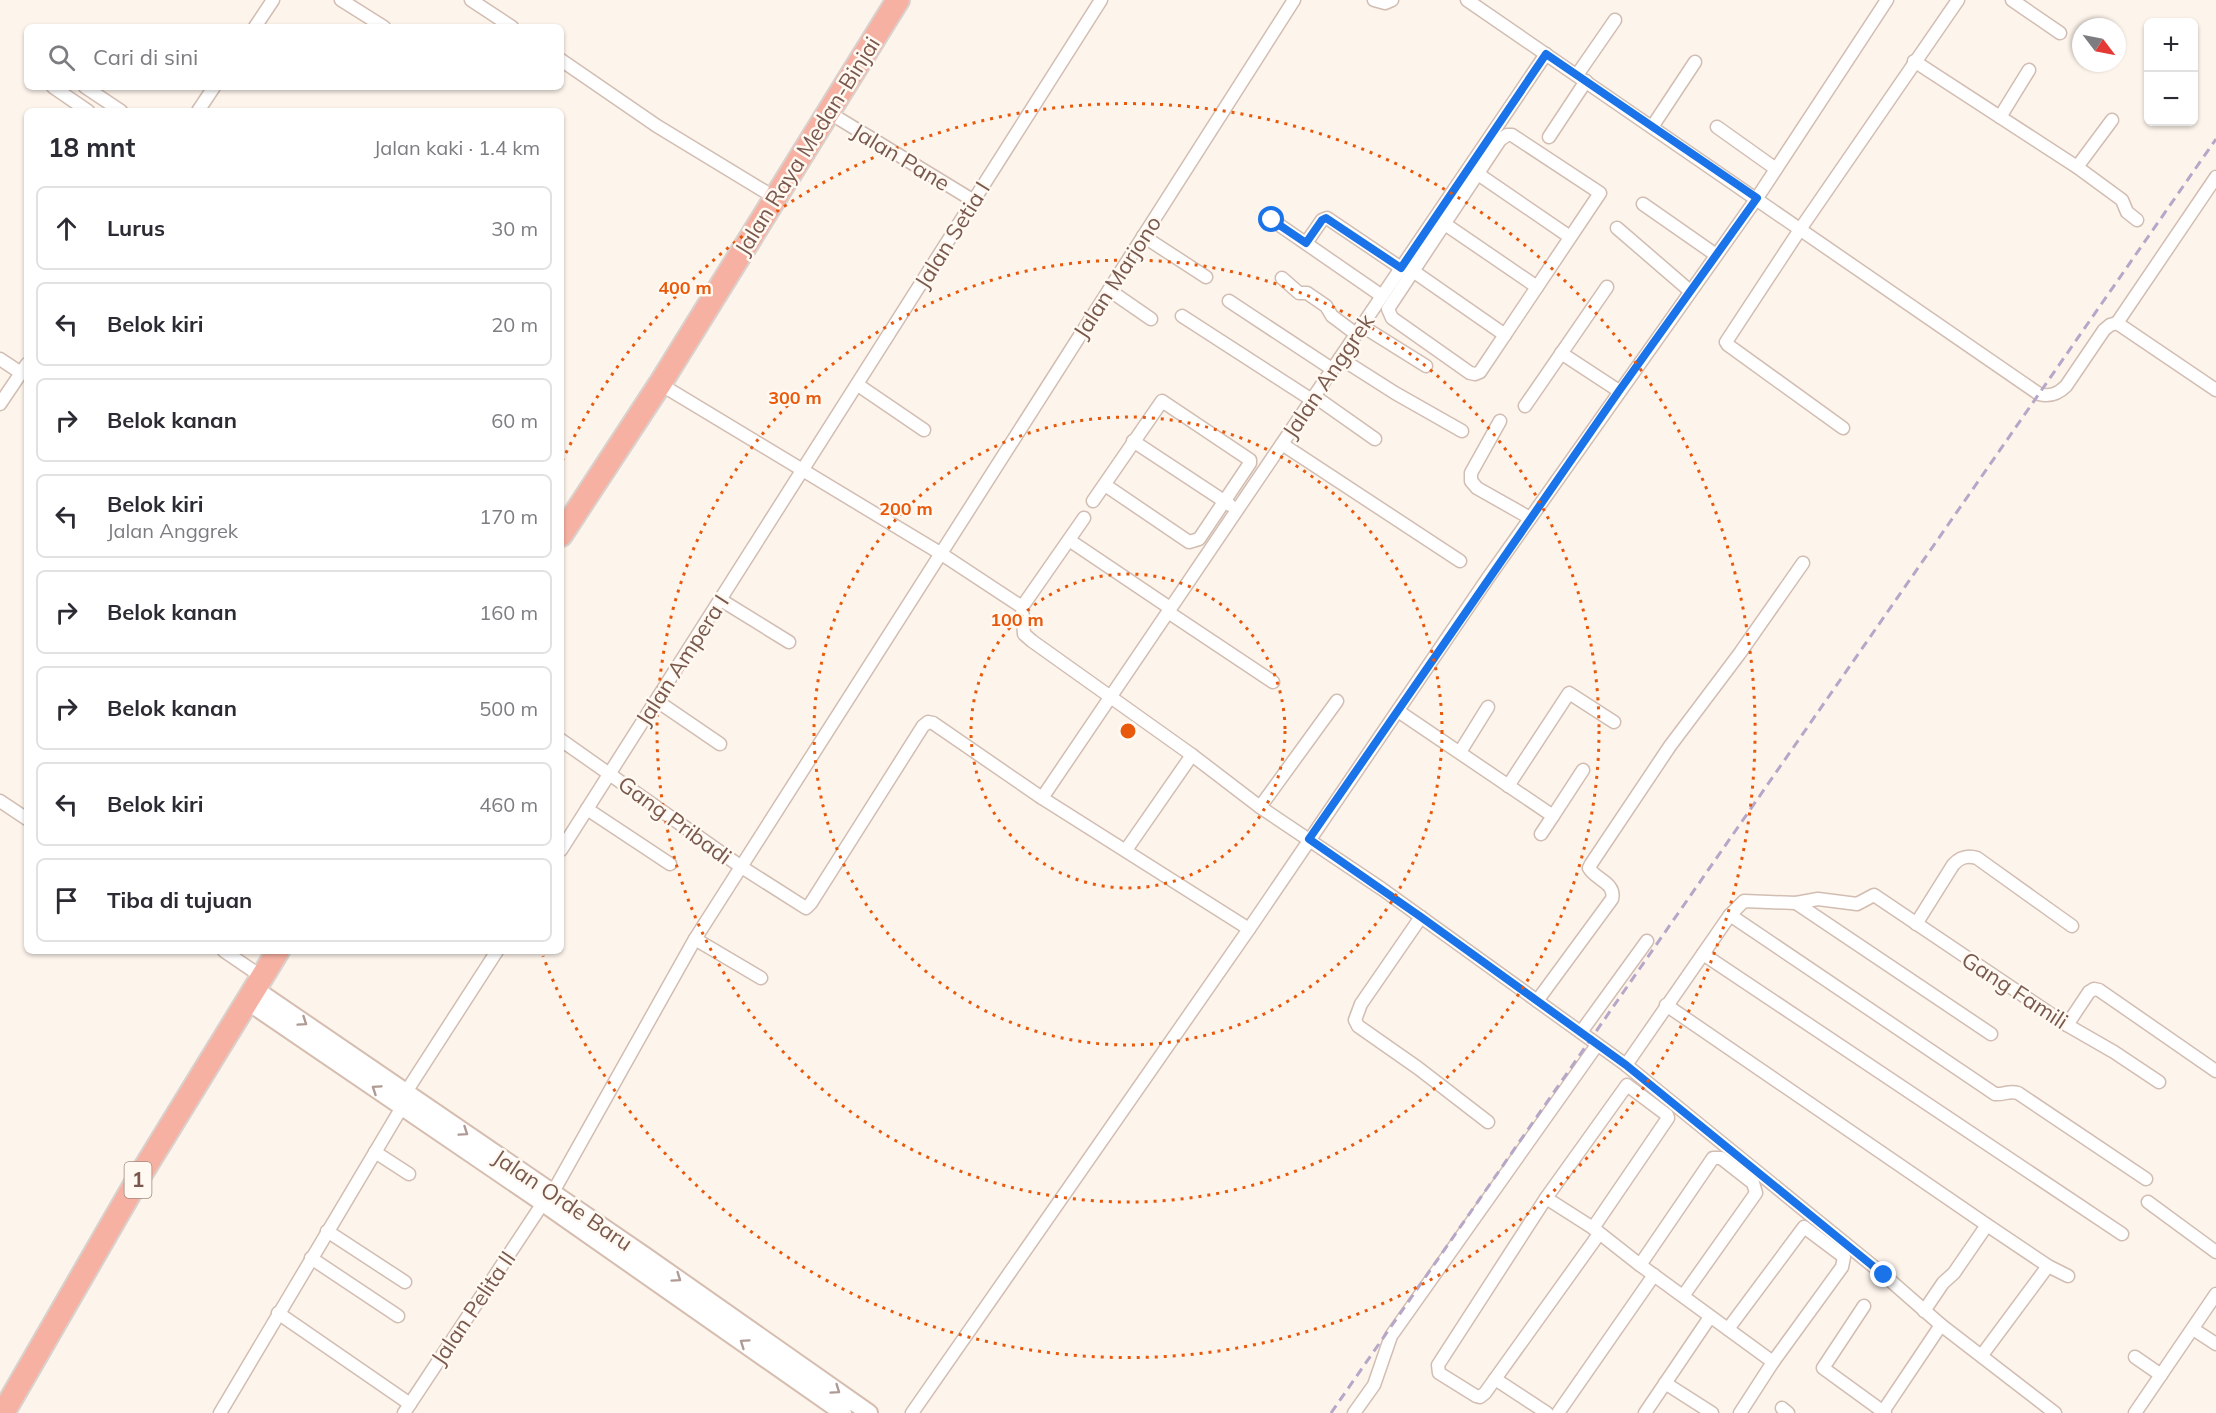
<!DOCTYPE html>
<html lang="id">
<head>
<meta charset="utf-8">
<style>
	body { margin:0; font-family:Mulish,sans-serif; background:#f2f2f3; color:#2b2b33 }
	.controls { position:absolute; right:18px; top:18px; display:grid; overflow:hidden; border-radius:9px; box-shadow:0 2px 4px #0004 }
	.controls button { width:54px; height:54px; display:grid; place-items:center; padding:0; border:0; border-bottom:2px solid #e1e1e2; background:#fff; color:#2b2b33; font:30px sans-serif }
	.compass { position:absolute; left:2072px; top:18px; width:54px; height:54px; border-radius:50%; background:#fff; box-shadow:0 2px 4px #0004; rotate:122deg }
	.stop { position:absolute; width:18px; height:18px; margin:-14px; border:4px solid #1a73e8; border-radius:50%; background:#fff }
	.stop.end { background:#1a73e8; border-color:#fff; box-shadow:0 2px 6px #0008 }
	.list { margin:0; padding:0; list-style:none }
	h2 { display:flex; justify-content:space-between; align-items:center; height:78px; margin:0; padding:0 24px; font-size:26px }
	h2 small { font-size:20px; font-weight:400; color:#7c7c81 }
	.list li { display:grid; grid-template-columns:39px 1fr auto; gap:18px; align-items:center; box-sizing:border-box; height:84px; margin:0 12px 12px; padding:0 12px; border:2px solid #e1e1e2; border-radius:9px }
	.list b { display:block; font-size:22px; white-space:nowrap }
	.list p { margin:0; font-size:20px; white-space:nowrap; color:#7c7c81 }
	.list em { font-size:20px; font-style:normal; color:#7c7c81 }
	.icon { flex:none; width:33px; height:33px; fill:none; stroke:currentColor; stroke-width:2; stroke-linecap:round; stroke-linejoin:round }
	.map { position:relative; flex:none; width:2216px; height:1413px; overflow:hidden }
	.search { position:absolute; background:#fff; box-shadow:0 2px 4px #0004; left:24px; top:24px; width:540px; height:66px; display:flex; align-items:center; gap:15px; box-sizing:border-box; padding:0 21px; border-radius:9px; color:#7c7c81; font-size:22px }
	.panel { position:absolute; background:#fff; box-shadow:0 2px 4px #0004; left:24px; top:108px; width:540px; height:846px; border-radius:9px }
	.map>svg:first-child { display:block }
</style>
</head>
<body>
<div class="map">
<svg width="2216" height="1413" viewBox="0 0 2216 1413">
	<rect width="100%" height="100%" fill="#fdf4eb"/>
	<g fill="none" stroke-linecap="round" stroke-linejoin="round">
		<defs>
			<g id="street">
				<polyline points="341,0 384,27"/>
				<polyline points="471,0 512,27"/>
				<polyline points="1374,0 1385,3 1392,0"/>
				<path d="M1467 0 2039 394C2050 397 2058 394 2066 386L2104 330 2110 325 2117 323 2216 390"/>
				<polyline points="2012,0 2060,33"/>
				<polyline points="255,27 273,0"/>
				<polyline points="561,60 657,126 764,191"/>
				<polyline points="1914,61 2077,167 2122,200 2127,212 2137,220"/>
				<polyline points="1577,75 1615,20"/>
				<polyline points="53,87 88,111"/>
				<polyline points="85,87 121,111"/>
				<polyline points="198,111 214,87"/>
				<polyline points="828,112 974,201"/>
				<polyline points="2000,117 2029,70"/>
				<polyline points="1652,127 1695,62"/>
				<polyline points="1717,127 1776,169"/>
				<polygon points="1507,135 1512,135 1600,193 1480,372 1475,374 1470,373 1392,318 1388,309 1500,140"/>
				<polyline points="1549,137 1586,81"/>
				<polyline points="2077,167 2112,120"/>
				<polyline points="1478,174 1570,237"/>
				<polyline points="1643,204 1716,255"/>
				<polyline points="1272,220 1382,296"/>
				<polyline points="1439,220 1537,287"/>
				<polyline points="1617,228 1690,291"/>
				<polyline points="1143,236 1206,277"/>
				<polyline points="1306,243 1322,220 1327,218 1401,268"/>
				<polyline points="1413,271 1505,335"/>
				<polyline points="1282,278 1299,293 1307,293 1326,306 1332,316 1356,334"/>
				<polyline points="1109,290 1151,319"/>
				<polyline points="1229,301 1332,369"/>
				<polyline points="1182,316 1312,400"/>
				<polyline points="2117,323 2216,177"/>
				<polyline points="1362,326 1426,366"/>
				<polyline points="1561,353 1619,391"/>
				<polyline points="1340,358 1395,393 1462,431"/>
				<polyline points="0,359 21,373"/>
				<polyline points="660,384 940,553 1022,607 1024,634 1032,641 1192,755 1260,807 1382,889 1626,1065 1884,1275 1941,1325 2055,1413"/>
				<polyline points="858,385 924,430"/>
				<polyline points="1314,396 1375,439"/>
				<polyline points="0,404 27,364"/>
				<polyline points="1525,406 1607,287"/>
				<polyline points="1500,421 1471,473 1471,481 1477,488 1530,518"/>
				<polyline points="1843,428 1728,345 1726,342 1801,228 1958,0"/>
				<polyline points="1133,441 1230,505"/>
				<polyline points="1282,444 1460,561"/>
				<polyline points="1093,501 1162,401 1250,460 1250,463 1199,539 1189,542 1105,485"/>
				<polyline points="1069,540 1170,608"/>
				<polyline points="721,600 789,642"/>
				<polyline points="1022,607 1084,518"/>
				<polyline points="1168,612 1273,682"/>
				<polyline points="657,701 720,744"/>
				<polyline points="1398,711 1553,816 1541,834"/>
				<polyline points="561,740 740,866 806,908 811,903 923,726 928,722 933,723 1042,798 1249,929"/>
				<polyline points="1460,752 1488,707"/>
				<polyline points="1508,786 1569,693 1614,722"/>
				<polyline points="1042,798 1546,54"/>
				<polyline points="0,801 27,819"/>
				<polyline points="1260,807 1337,701"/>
				<polyline points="587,809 670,864"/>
				<polyline points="1553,816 1583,770"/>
				<polyline points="561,850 1101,0"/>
				<polyline points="1126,850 1192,755"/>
				<polyline points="1796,903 1991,1034"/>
				<path d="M1730 915 1995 1094C2004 1095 2009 1090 2018 1093L2146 1179"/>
				<polyline points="1421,917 1361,1004 1355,1020 1358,1026 1418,1068 1488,1122"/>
				<path d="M1916 924 1953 865C1960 857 1967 855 1977 858L2072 926"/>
				<polyline points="695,939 761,978"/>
				<polyline points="224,951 265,979"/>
				<polyline points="1703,954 2122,1234"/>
				<path d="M1537 1001 1612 899C1616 883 1596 880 1589 868L1591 864 1670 746 1740 653 1803 563"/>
				<polyline points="1666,1005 1987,1225 2048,1266 2068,1276"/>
				<polyline points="2067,1025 2089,992 2094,989 2099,990 2216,1071"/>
				<polyline points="1581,1032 1647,941"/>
				<polyline points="1626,1065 1730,915 1744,901 1796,903 1818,899 1857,904 1874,895 2067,1025 2114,1052 2159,1082"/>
				<polyline points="406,1092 497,951"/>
				<polyline points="375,1152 409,1174"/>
				<polyline points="553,1192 695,939 1294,0"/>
				<polyline points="1546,1198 1593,1228 1640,1265 1773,1362"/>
				<polyline points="2148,1202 2216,1252"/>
				<polyline points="1593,1228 1668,1118 1667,1115 1627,1085 1546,1198 1438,1365 1439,1373 1476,1396 1480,1397 1485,1393 1599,1234"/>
				<polyline points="327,1231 405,1282"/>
				<polyline points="311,1258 398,1316"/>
				<polyline points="1640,1265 1713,1158 1721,1158 1753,1183 1756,1193 1683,1296"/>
				<polyline points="1864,1306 1823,1368 1885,1413"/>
				<polyline points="1924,1311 1943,1283 1954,1273 1987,1225"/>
				<polyline points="278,1313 410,1404"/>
				<polyline points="1728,1329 1804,1227 1844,1257 1842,1267 1773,1362 1740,1413"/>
				<polyline points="2193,1329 2216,1344"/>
				<polyline points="1982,1355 2048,1266"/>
				<polyline points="2135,1357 2161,1375"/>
				<polyline points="1495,1379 1547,1413"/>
				<polyline points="1665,1383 1712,1413"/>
				<polyline points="1782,1408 1788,1413"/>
				<polyline points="220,1413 402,1107"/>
				<polyline points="404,1413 543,1203"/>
				<polyline points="912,1413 1249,929 1488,578 1757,198 1887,0"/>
				<polyline points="1354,1413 1374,1385 1391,1336 1597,1045"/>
				<polyline points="1558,1413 1654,1275"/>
				<polyline points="1645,1413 1710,1317"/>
				<polyline points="1882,1413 1941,1325"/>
				<polyline points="2135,1413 2216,1294"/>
			</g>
			<g id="secondary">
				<polyline points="255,989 644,1255 869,1413"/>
				<polyline points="247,1001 543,1203 843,1413"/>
			</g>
			<g id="highway">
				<polyline points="561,535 660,384 898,0"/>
				<polyline points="3,1413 138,1179 278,951"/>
			</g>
		</defs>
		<use href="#street" stroke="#d2bdb2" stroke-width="15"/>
		<use href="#secondary" stroke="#d5bdaf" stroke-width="20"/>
		<use href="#highway" stroke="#d9d1cd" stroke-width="26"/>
		<use href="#street" stroke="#fff" stroke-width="12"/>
		<use href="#secondary" stroke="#fff" stroke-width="16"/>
		<use href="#highway" stroke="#f7b1a2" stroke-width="22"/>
		<polyline stroke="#b6a7c8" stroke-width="3" stroke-dasharray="9 6" stroke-linecap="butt" points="1331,1413 2216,139"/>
	</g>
	<defs><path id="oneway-chevron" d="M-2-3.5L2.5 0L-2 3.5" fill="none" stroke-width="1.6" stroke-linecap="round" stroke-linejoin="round" transform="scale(1.5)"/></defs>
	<g stroke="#af9b94">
		<use href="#oneway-chevron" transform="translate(303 1022) rotate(34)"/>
		<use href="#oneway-chevron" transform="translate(376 1089) rotate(-146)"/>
		<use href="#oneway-chevron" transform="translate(464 1132) rotate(34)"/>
		<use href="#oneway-chevron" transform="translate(677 1278) rotate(35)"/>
		<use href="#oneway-chevron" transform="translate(744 1343) rotate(-145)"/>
		<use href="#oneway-chevron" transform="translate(836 1390) rotate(35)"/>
	</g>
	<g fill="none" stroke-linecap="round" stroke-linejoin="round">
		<polyline stroke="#1a73e8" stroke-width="8" points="1272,220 1306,243 1322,220 1326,218 1401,268 1546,54 1757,198 1619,391 1309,839 1421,917 1626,1065 1884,1275"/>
	</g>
	<g fill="none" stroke="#e8590c" stroke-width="3" stroke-dasharray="3 6">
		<circle cx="1128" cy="731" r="157"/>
		<circle cx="1128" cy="731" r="314"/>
		<circle cx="1128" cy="731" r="471"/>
		<path d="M562 461A627 627 0 1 1 543 956"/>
	</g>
	<g text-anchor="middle" stroke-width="5" stroke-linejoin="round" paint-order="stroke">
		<rect fill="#fff9f2" stroke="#a1897e" stroke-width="1.5" x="124.5" y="1162" width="27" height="36" rx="4.5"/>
		<g font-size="21" font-weight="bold" fill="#79594d">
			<text x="138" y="1187">1</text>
		</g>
		<g font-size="22" fill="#79594d" stroke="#fff9f2">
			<text transform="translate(807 146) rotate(-58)" y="8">Jalan Raya Medan-Binjai</text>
			<text transform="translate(901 157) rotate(31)" y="8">Jalan Pane</text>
			<text transform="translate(952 235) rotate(-58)" y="8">Jalan Setia I</text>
			<text transform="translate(1117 277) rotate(-57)" y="8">Jalan Marjono</text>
			<text transform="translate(1328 376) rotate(-56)" y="8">Jalan Anggrek</text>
			<text transform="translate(682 660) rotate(-57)" y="8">Jalan Ampera I</text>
			<text transform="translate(675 820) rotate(36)" y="8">Gang Pribadi</text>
			<text transform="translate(2015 990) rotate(33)" y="8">Gang Famili</text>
			<text transform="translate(563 1200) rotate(34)" y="8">Jalan Orde Baru</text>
			<text transform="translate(473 1308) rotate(-56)" y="8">Jalan Pelita II</text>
		</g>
	</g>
	<circle cx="1128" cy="731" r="9" fill="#e8590c" stroke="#fff9f2" stroke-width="3"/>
	<g font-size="18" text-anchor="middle" font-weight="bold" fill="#e8590c" stroke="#fff9f2" stroke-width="5" stroke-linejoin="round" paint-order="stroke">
		<text x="685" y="294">400 m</text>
		<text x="795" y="404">300 m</text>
		<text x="906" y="515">200 m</text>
		<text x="1017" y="626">100 m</text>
	</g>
</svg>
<div class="controls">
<button>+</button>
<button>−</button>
</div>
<svg class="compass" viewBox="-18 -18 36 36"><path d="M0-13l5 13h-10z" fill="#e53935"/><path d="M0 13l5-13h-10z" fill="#7c7c81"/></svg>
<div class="stop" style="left:1272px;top:220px"></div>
<div class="stop end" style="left:1884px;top:1275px"></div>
<div class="search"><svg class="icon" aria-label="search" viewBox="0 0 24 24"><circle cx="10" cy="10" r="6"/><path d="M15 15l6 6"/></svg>Cari di sini</div>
<section class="panel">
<h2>18 mnt<small>Jalan kaki · 1.4 km</small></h2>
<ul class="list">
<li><svg class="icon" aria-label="ahead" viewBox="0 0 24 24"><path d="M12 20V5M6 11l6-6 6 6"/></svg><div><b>Lurus</b></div><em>30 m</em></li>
<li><svg class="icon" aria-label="left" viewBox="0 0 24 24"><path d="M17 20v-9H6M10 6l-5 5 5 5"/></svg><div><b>Belok kiri</b></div><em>20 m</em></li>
<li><svg class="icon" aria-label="right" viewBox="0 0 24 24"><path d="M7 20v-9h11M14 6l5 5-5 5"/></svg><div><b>Belok kanan</b></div><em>60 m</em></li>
<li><svg class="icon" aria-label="left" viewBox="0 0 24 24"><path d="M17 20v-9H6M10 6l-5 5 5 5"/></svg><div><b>Belok kiri</b><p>Jalan Anggrek</p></div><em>170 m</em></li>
<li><svg class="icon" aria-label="right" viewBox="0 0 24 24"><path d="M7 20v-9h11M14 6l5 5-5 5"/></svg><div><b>Belok kanan</b></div><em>160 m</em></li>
<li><svg class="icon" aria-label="right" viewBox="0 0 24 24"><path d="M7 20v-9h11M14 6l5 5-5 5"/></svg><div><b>Belok kanan</b></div><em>500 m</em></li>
<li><svg class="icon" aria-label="left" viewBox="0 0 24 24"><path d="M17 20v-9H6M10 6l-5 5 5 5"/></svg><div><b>Belok kiri</b></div><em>460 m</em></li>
<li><svg class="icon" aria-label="arrive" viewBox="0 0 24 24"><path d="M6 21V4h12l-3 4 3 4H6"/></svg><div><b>Tiba di tujuan</b></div></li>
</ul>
</section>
</div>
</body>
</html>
